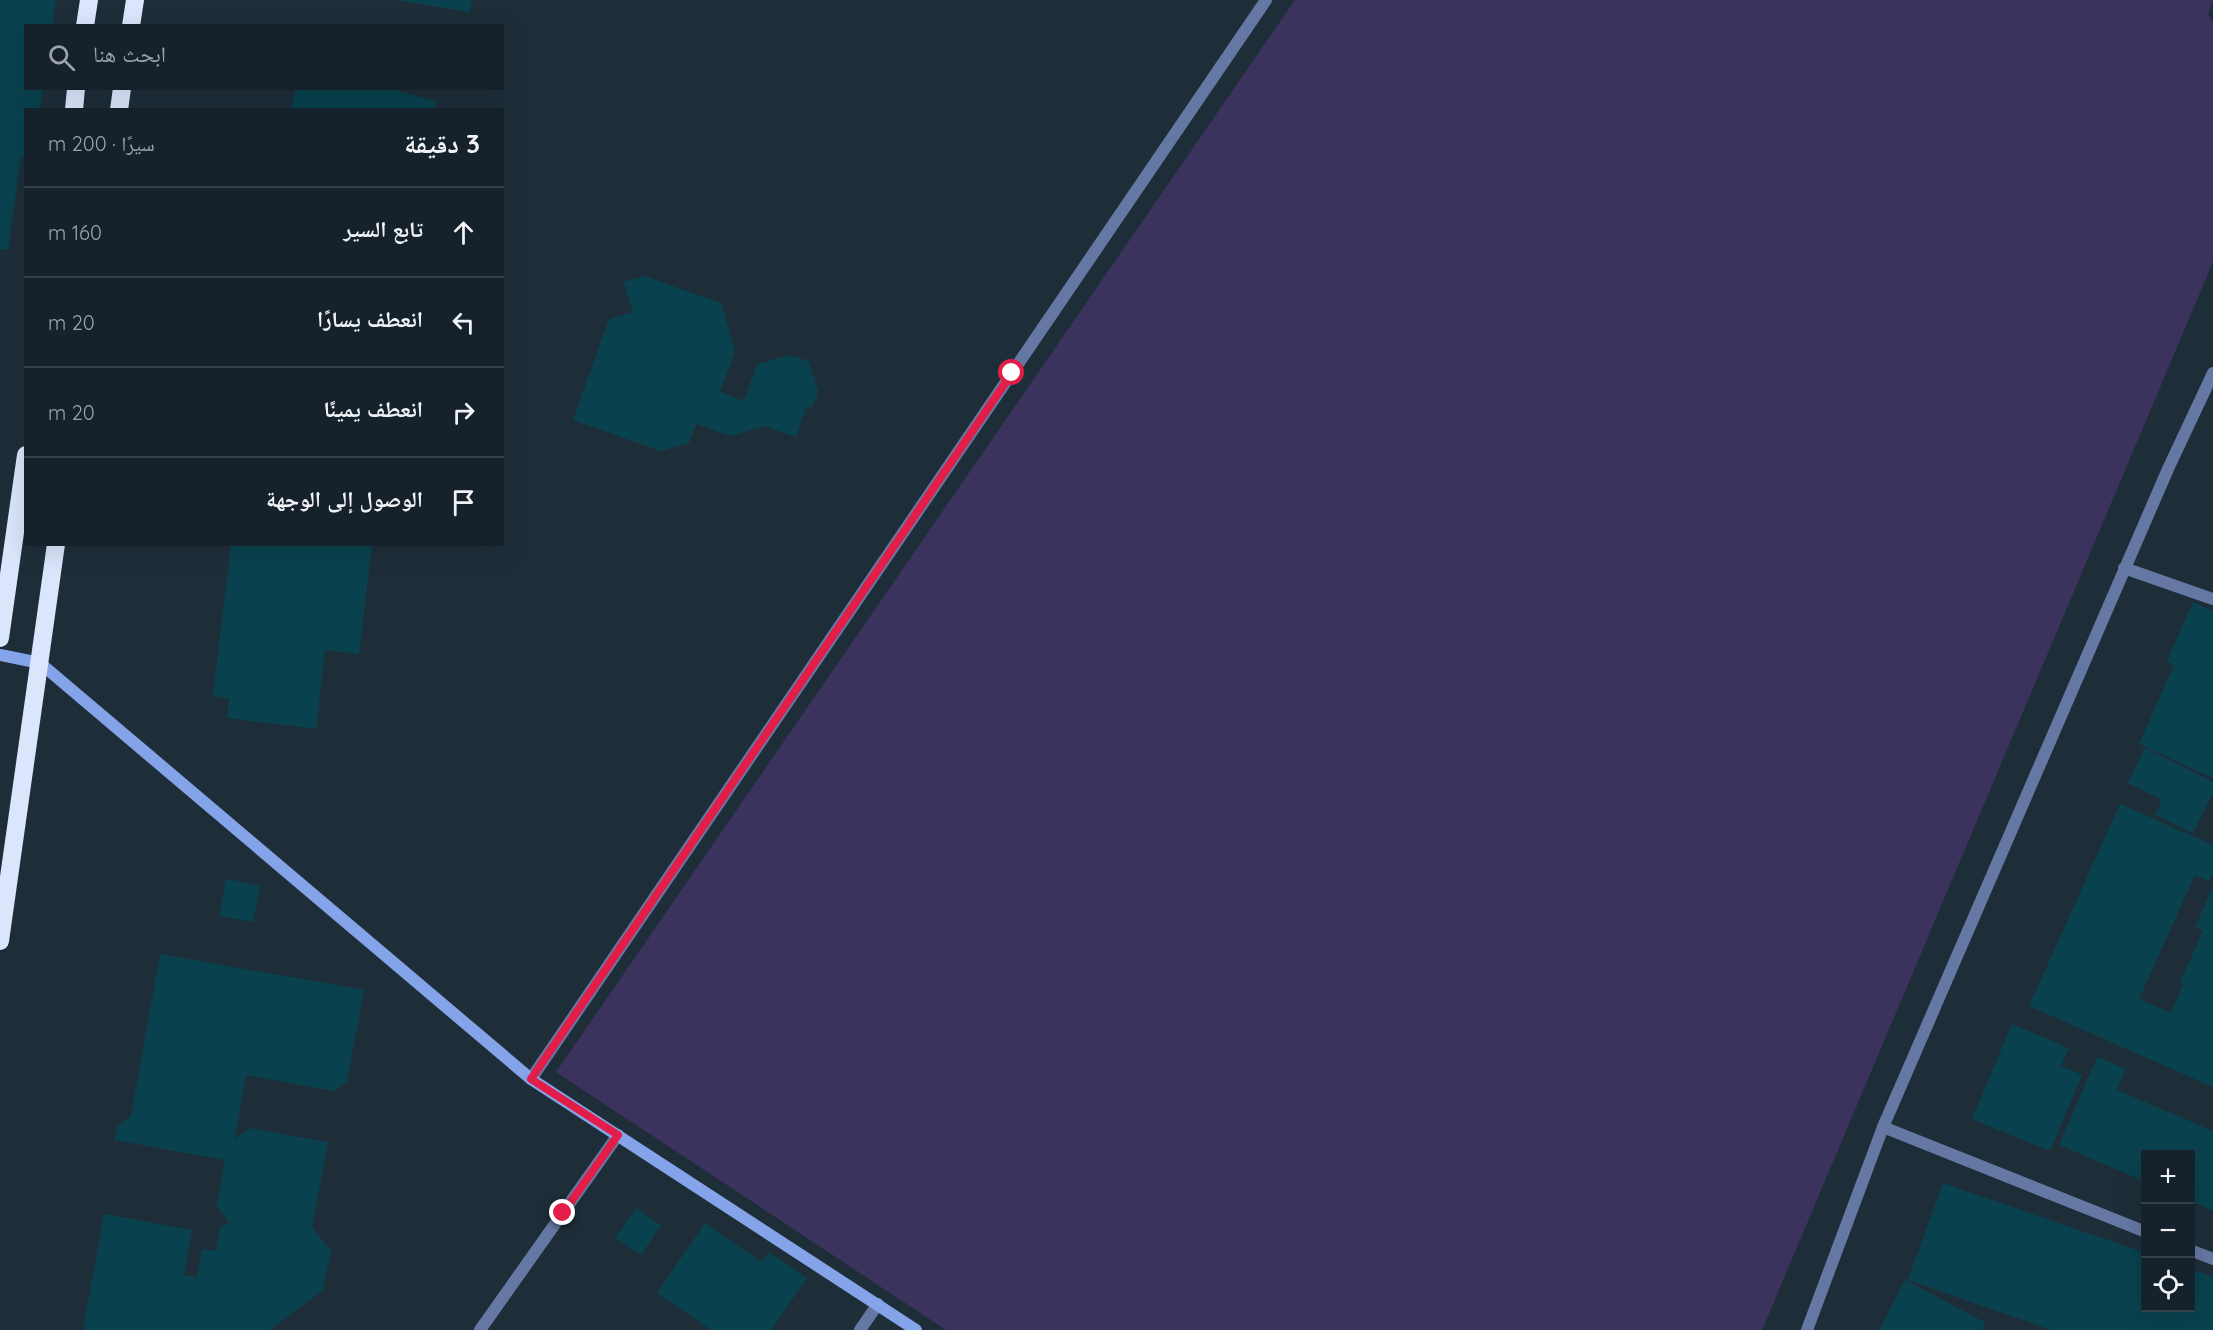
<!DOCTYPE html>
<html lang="ar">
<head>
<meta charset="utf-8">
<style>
	body { margin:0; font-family:Quicksand,"Noto Naskh Arabic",sans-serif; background:#1f2a33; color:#f1f3f6; direction:rtl }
	.controls { position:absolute; right:18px; bottom:18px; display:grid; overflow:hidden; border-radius:0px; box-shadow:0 6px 24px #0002 }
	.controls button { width:54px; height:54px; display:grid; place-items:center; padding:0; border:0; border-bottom:2px solid #353f47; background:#16222b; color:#f1f3f6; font:30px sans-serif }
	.stop { position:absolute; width:18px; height:18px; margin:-14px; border:4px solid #e11d48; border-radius:50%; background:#fff }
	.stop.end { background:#e11d48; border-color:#fff; box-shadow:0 2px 6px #0008 }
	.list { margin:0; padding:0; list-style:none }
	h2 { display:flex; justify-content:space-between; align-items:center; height:78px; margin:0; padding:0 24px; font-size:26px }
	h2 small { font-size:20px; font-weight:400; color:#9ea4a9 }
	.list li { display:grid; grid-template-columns:39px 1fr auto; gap:18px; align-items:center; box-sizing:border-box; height:90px; padding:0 24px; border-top:2px solid #353f47 }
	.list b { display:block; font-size:22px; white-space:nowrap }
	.list em { font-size:20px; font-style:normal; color:#9ea4a9 }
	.icon { flex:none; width:33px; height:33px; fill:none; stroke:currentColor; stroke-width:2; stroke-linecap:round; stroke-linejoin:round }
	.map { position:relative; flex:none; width:2213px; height:1330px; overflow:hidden; direction:ltr }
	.search { position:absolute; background:#16222b; box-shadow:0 6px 24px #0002; left:24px; top:24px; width:480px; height:66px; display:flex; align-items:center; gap:15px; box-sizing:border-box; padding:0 21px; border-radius:0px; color:#9ea4a9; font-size:22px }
	.panel { position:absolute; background:#16222b; box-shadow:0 6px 24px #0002; left:24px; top:108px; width:480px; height:438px; border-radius:0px; direction:rtl }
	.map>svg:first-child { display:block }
</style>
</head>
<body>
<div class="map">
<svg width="2213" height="1330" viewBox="0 0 2213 1330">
	<rect width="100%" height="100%" fill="#1e2e39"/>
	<polygon fill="#3b325d" points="1295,0 2213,0 2208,14 2213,22 2213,262 1762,1330 946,1330 556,1072"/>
	<g fill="#09424e">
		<polygon points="0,0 56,0 52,26 26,26 26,88 43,88 40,110 26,110 26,158 21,157 8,250 0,249"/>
		<polygon points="396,0 472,0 470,12"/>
		<polygon points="296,88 389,88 437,102 435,110 290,110"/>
		<polygon points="644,276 721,303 735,351 720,392 744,401 757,364 790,355 809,361 818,392 813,406 806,408 796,437 765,426 730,436 696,424 689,443 661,451 573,420 609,319 633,312 623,282"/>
		<polygon points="231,544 372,544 359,654 325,650 316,729 227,718 229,698 213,696"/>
		<polygon points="2193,602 2213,611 2213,778 2139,744 2174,665 2167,661"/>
		<polygon points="2145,748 2213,782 2213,793 2193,833 2155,815 2162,800 2128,783"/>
		<polygon points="2120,804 2213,845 2213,873 2209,881 2195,875 2139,999 2171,1013 2184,983 2180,982 2203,931 2195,927 2213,887 2213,1087 2029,1006"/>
		<polygon points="226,879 260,886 253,922 219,916"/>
		<polygon points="160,954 364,990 347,1082 334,1091 246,1075 235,1139 250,1128 328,1142 312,1227 331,1251 323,1290 270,1330 83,1330 104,1214 192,1230 184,1275 197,1277 202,1249 216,1251 220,1228 229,1222 217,1206 225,1160 114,1140 117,1126 131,1116"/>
		<polygon points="2012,1024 2069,1048 2061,1066 2082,1075 2050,1151 1972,1119"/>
		<polygon points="2097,1057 2126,1069 2117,1090 2213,1131 2213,1211 2190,1201 2190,1154 2146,1154 2146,1182 2059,1145"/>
		<polygon points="1943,1183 2146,1253 2146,1308 2190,1308 2190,1269 2213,1277 2213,1330 2051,1330 1908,1280"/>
		<polygon points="636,1208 661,1225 641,1255 615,1238"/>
		<polygon points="705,1223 762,1262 769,1252 807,1278 771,1330 711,1330 657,1293"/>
		<polygon points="1905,1280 1986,1323 1982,1330 1879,1330"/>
	</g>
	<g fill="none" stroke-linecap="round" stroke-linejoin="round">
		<g stroke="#6578a3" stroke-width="12">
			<polyline points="2124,568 2213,599"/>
			<polyline points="531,1079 1266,0"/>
			<polyline points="1883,1127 2146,1232"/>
			<polyline points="2190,1250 2213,1259"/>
			<polyline points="480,1330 618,1135"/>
			<polyline points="860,1330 878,1304"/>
			<polyline points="1807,1330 1883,1127 2168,469 2213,373"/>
		</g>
		<polyline stroke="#85a3e8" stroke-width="12" points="0,655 40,663 531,1079 916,1330"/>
		<g stroke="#dbe5fb" stroke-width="18">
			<polyline points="85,26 89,0"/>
			<polyline points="131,26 135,0"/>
			<polyline points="74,110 76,88"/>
			<polyline points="119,110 122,88"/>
			<polyline points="0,638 26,455"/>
			<polyline points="0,941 56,544"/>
		</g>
	</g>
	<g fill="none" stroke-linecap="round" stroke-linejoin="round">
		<polyline stroke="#e11d48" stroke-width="8" points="563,1213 618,1135 531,1079 1012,373"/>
	</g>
</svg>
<div class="controls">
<button>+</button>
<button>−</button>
<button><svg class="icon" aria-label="locate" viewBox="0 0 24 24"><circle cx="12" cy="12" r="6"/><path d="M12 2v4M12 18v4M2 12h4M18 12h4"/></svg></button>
</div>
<div class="stop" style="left:1012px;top:373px"></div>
<div class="stop end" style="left:563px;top:1213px"></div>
<div class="search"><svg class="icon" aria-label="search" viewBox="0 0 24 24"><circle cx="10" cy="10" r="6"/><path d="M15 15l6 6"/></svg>ابحث هنا</div>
<section class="panel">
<h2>3 دقيقة<small>سيرًا · 200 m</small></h2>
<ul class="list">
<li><svg class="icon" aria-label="ahead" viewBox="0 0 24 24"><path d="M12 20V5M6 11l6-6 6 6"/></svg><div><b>تابع السير</b></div><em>160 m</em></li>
<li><svg class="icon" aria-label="left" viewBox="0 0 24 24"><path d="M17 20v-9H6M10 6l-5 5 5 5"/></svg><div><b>انعطف يسارًا</b></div><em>20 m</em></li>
<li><svg class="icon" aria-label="right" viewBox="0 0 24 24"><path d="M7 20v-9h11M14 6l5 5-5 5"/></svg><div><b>انعطف يمينًا</b></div><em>20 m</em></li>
<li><svg class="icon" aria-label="arrive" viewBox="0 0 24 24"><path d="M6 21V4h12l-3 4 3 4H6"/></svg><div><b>الوصول إلى الوجهة</b></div></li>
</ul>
</section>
</div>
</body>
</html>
